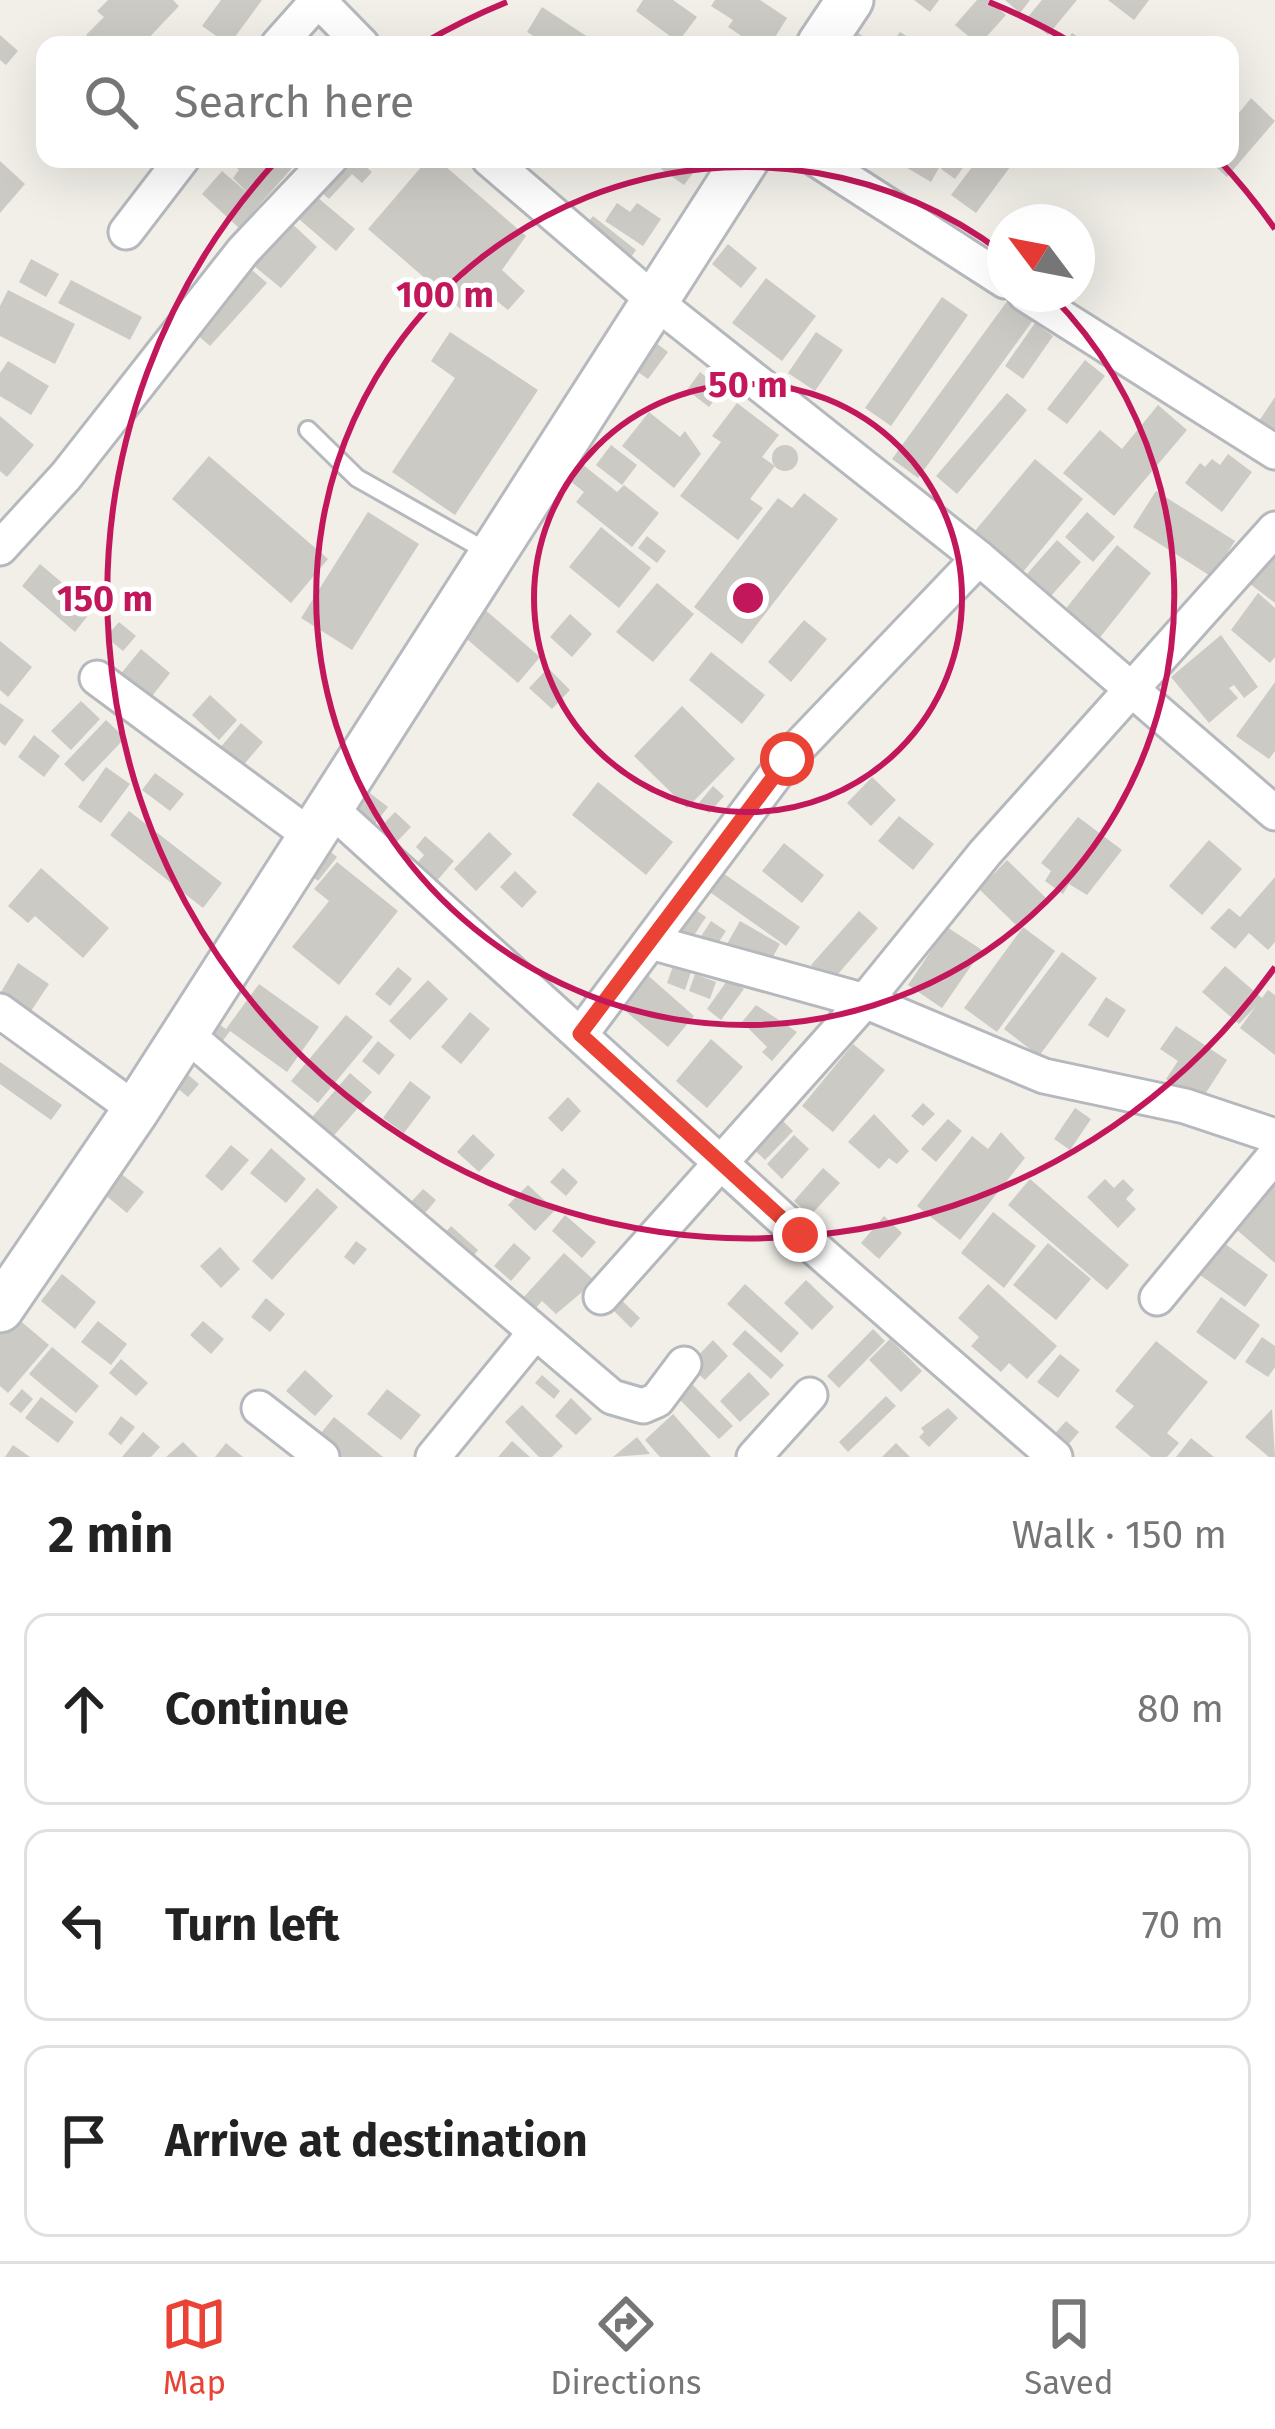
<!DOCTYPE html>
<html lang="en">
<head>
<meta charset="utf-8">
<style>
	body { margin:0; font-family:"Fira Sans",sans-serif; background:#f6f6f6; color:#222 }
	.compass { position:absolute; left:987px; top:204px; width:108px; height:108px; border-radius:50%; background:#fff; box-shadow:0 12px 48px #0002; rotate:302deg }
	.stop { position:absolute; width:36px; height:36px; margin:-27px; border:9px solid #ea4335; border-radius:50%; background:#fff }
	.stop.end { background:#ea4335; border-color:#fff; box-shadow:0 3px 12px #0008 }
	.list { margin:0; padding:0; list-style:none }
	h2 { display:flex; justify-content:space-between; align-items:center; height:156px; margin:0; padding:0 48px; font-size:51px }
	h2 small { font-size:39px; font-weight:400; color:#767676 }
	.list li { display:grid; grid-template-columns:78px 1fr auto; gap:36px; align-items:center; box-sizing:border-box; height:192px; margin:0 24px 24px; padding:0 24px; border:3px solid #e0e0e0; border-radius:24px }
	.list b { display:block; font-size:45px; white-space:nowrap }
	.list em { font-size:39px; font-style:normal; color:#767676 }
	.icon { flex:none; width:66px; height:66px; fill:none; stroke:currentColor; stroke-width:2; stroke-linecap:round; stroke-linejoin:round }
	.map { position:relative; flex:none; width:1275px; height:1457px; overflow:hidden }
	.search { position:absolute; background:#fff; box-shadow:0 12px 48px #0002; left:36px; right:36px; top:36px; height:132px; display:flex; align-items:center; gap:30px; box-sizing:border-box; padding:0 42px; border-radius:24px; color:#767676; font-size:45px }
	.sheet { height:804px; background:#fff }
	nav { display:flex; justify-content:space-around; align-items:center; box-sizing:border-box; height:168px; border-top:3px solid #e0e0e0; background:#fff; font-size:33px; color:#767676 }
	nav a { display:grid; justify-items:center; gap:6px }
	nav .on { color:#ea4335 }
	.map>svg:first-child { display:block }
</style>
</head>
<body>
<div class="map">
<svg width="1275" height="1457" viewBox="0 0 1275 1457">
	<rect width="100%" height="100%" fill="#f1efe8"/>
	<g fill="#cccac5">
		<polygon points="108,0 173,0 179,6 142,45 124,38 118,45 97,45 86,35 104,17 97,11"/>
		<polygon points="221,0 262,0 229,45 202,26"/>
		<polygon points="643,0 673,0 697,17 678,42 636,11"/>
		<polygon points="715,0 760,0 787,18 770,45 755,45 728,27 733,20 711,6"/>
		<polygon points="914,0 939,0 930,12"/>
		<polygon points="977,0 989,0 1006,15 979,45 955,25"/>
		<polygon points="1005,0 1030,0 1020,13"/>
		<polygon points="1042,0 1077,0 1048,35 1027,18"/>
		<polygon points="1108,0 1149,0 1134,20"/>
		<polygon points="542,7 594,41 591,45 537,45 540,40 527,32"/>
		<polygon points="855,31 877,45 846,45"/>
		<polygon points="900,32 920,45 891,45"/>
		<polygon points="1072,33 1090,45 1064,45"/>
		<polygon points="0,35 18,51 6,65 0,60"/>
		<polygon points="1251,98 1275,121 1227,177 1207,159 1230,159 1230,107 1238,114"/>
		<polygon points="228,159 283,159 292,168 239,228 202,194 222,171 250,195 233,178 239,170"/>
		<polygon points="341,159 368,159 363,164 372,172 362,183 352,174 329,199 315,187"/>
		<polygon points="428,159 437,159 526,236 502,270 525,291 508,310 482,289 463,311 368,229"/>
		<polygon points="668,159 693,173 684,185 661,169"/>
		<polygon points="892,159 944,159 931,182"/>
		<polygon points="948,159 969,159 955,179 941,169"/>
		<polygon points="978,159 1016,159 976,213 951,195"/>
		<polygon points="0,161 25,184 0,213"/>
		<polygon points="311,192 355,229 336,251 293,214"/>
		<polygon points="617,203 630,212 637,203 661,219 643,246 605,221"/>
		<polygon points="593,216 636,250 624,267 581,231"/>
		<polygon points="287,219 317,247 281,288 248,261"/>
		<polygon points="728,244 757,268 741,288 712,264"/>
		<polygon points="31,259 59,274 46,297 19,282"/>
		<polygon points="244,263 267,283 210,346 187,326"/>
		<polygon points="766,278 816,316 782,361 732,323"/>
		<polygon points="71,280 142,317 130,340 58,303"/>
		<polygon points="8,290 75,324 55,364 0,336 0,306"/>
		<polygon points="942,297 968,315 891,426 865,408"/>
		<polygon points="1008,300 1034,319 918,478 892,459"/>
		<polygon points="1035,323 1053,336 1023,379 1005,366"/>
		<polygon points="450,332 538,390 455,515 392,472 455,378 431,361"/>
		<polygon points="816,332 843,350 815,391 788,373"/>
		<polygon points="656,343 668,352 648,379 628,365 641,348 649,353"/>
		<polygon points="1085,360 1105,376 1067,424 1047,409"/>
		<polygon points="8,361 49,386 31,415 0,396 0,373"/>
		<polygon points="700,372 722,390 709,407 687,390"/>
		<polygon points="1007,393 1027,410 957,494 936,476"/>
		<polygon points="1275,397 1275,436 1257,424"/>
		<polygon points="737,403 779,435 762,457 775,466 750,499 763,508 738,540 680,496 721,442 712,436"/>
		<polygon points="1158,405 1187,430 1114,516 1063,473 1100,430 1122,449"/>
		<polygon points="649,412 680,437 685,431 701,454 674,488 622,446"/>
		<polygon points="0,416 34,445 7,477 0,471"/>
		<circle cx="785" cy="458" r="13"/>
		<polygon points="611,445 637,465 622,485 596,465"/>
		<polygon points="1228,454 1252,472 1222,512 1185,483 1200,463 1205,467 1212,459 1220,465"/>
		<polygon points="209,456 328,559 291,603 172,499"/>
		<polygon points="1035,459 1083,499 1018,578 969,538"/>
		<polygon points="582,464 617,492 624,485 659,513 632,547 576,502 584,492 569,480"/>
		<polygon points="1156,491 1235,541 1212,577 1133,527"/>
		<polygon points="804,493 838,519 742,644 694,607 778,498 792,508"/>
		<polygon points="368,512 419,544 352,650 301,618"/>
		<polygon points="1087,512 1115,537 1093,562 1065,537"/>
		<polygon points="601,527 651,568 619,608 569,567"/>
		<polygon points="647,536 666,551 657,563 638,548"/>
		<polygon points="1057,540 1081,562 1043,605 1019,583"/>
		<polygon points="1117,545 1151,573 1094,645 1059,617"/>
		<polygon points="1267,550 1275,556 1275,603 1245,580"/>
		<polygon points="40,564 93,609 75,632 22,586"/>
		<polygon points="657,583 694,614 653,662 616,632"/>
		<polygon points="1258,593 1275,608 1275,657 1270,663 1231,630"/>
		<polygon points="483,608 540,657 518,683 461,634"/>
		<polygon points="570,614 592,634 572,657 550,637"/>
		<polygon points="804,620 827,639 791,682 768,662"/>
		<polygon points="119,622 136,636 123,651 106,637"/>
		<polygon points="1221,635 1258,687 1244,698 1234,685 1229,688 1238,698 1209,723 1171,677"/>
		<polygon points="0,641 32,667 8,697 0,690"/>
		<polygon points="141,649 170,673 145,705 115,681"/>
		<polygon points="711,652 765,695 742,724 689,680"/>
		<polygon points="548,668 570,690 552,709 529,688"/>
		<polygon points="1275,682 1275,751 1269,759 1236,736"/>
		<polygon points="210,695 237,720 219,740 192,715"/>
		<polygon points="81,701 100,719 71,750 51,731"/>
		<polygon points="0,703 24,720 5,746 0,742"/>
		<polygon points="682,706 735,759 687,808 634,756"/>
		<polygon points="106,720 125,738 83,782 64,764"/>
		<polygon points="241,723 263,742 241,768 219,749"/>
		<polygon points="34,735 60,756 44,777 18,757"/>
		<polygon points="106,767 130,784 101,823 78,807"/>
		<polygon points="155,773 184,794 170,811 142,790"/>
		<polygon points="872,777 896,800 871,826 847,803"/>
		<polygon points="598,782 673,842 646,875 572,815"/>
		<polygon points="713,786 724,796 709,813 698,804"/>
		<polygon points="366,790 388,807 367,834 345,817"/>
		<polygon points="129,811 222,883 203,908 110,835"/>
		<polygon points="395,812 411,827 386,853 370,838"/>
		<polygon points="899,816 934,844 913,870 878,841"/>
		<polygon points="1078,817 1122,850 1087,895 1069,884 1063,894 1045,881 1051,871 1041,863"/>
		<polygon points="489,832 512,854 476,891 454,869"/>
		<polygon points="425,836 454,861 428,891 408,874 424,855 416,847"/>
		<polygon points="1209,840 1242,869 1202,915 1169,886"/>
		<polygon points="317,841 337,857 318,881 297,864"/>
		<polygon points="784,843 824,875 802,903 762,871"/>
		<polygon points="1007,860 1046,898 1018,927 979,889"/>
		<polygon points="337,862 398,911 339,985 292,947 329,901 314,889"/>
		<polygon points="710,864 800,927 786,946 697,883"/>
		<polygon points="41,868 109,928 83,958 35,916 28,923 8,906"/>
		<polygon points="515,871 537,892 522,908 500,887"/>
		<polygon points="1275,877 1275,942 1268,950 1249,933 1235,949 1210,928 1229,908 1240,917"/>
		<polygon points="687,904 706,917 687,946 667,933"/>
		<polygon points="859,911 878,928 831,982 811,965"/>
		<polygon points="711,921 726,931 713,951 698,941"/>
		<polygon points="740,921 780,944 767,967 727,944"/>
		<polygon points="947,927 982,950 942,1008 908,985"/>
		<polygon points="1023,927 1055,951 997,1032 964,1008"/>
		<polygon points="1062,952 1097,978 1039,1056 1004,1029"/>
		<polygon points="18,963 49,984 29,1014 0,994"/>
		<polygon points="673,966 691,972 685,990 667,983"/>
		<polygon points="1225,966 1262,998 1268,990 1275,995 1275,1055 1240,1028 1256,1006 1239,1024 1202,992"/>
		<polygon points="398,967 412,979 390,1006 375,994"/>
		<polygon points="644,972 694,1016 668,1047 617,1004"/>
		<polygon points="695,974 716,982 710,999 689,991"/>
		<polygon points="729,978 744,989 721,1020 707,1009"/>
		<polygon points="428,980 448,999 410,1040 389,1021"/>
		<polygon points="259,984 319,1027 287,1072 230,1031 217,1049 204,1014 226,1029"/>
		<polygon points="1106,997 1126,1010 1108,1038 1088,1025"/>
		<polygon points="756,1005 797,1032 772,1061 762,1052 767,1047 742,1022"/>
		<polygon points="470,1012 490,1029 461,1064 441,1047"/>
		<polygon points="346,1015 373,1037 318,1103 291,1081"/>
		<polygon points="1176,1026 1227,1060 1200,1102 1166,1079 1178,1061 1160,1049"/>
		<polygon points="711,1039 743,1067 707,1108 676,1081"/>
		<polygon points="378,1041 395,1055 379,1075 362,1061"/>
		<polygon points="853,1044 885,1070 833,1132 802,1106"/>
		<polygon points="0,1062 62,1105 51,1120 0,1084"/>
		<polygon points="175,1064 199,1084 188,1097 164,1077"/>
		<polygon points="350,1073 372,1092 329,1141 307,1123"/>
		<polygon points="410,1081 431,1097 404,1133 383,1118"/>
		<polygon points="568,1097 581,1111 562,1132 548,1118"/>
		<polygon points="923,1103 935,1114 923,1126 911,1116"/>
		<polygon points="1075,1108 1091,1119 1070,1150 1054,1139"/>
		<polygon points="775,1113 793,1131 765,1160 746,1142"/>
		<polygon points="874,1114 909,1151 897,1164 889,1158 879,1169 848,1142"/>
		<polygon points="948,1119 962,1131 936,1162 921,1149"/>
		<polygon points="1001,1132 1025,1158 960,1240 917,1206 972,1136 988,1149"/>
		<polygon points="473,1134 495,1155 479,1172 457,1152"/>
		<polygon points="794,1135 809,1149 782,1179 767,1164"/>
		<polygon points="231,1145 249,1160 222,1191 205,1176"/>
		<polygon points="271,1148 306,1179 286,1203 250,1173"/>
		<polygon points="114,1168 144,1192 127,1213 98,1189"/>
		<polygon points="563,1168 578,1182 566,1196 550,1182"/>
		<polygon points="823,1168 840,1183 810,1216 794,1201"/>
		<polygon points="1275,1178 1275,1263 1229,1223"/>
		<polygon points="1030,1179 1129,1265 1107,1290 1008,1205"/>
		<polygon points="1105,1179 1114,1188 1123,1179 1134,1190 1126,1199 1136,1209 1118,1228 1087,1197"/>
		<polygon points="528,1185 555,1210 535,1231 508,1205"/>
		<polygon points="317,1188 338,1207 272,1280 252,1261"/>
		<polygon points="423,1189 436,1200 414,1226 400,1214"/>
		<polygon points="993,1212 1036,1246 1004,1288 961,1253"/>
		<polygon points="565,1215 596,1242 582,1258 552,1231"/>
		<polygon points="884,1216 902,1233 879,1259 861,1243"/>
		<polygon points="451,1226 478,1250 463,1269 435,1245"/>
		<polygon points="356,1241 367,1249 354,1265 344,1257"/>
		<polygon points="514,1243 531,1258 511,1281 494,1266"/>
		<polygon points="1048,1243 1091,1279 1056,1320 1013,1285"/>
		<polygon points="1224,1243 1268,1275 1245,1307 1200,1275"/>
		<polygon points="220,1247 240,1269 221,1288 200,1266"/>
		<polygon points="564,1253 595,1281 556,1314 542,1301 534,1310 522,1299"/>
		<polygon points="62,1274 96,1302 75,1329 41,1301"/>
		<polygon points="806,1280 834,1307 812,1330 784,1303"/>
		<polygon points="745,1284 799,1333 781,1353 727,1304"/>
		<polygon points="988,1284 1057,1346 1027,1379 1009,1363 1001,1372 971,1346 979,1337 958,1318"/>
		<polygon points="616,1295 640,1318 631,1328 607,1304"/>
		<polygon points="1221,1297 1260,1325 1235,1360 1196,1332"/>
		<polygon points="266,1298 285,1314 270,1332 251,1317"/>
		<polygon points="11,1313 49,1345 8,1393 0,1386 0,1325"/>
		<polygon points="98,1321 127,1344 111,1365 81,1342"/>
		<polygon points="203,1321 224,1339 211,1354 190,1335"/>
		<polygon points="873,1329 885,1341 839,1388 827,1376"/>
		<polygon points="745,1330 784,1365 771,1379 732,1344"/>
		<polygon points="1262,1337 1275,1346 1275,1367 1268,1377 1245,1362"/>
		<polygon points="890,1339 922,1371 901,1392 869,1360"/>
		<polygon points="713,1340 728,1356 705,1380 689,1365"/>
		<polygon points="1156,1341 1208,1382 1167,1433 1179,1443 1167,1457 1151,1457 1115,1427 1134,1406 1115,1391"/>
		<polygon points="52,1347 99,1386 76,1413 29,1374"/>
		<polygon points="1060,1354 1080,1370 1058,1398 1037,1382"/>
		<polygon points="121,1359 148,1383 136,1396 109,1373"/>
		<polygon points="305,1370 333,1396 315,1416 286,1391"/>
		<polygon points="749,1372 770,1394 740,1422 720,1401"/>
		<polygon points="542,1375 560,1391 554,1399 535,1383"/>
		<polygon points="689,1381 733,1426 719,1439 675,1395"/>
		<polygon points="22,1389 33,1399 21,1413 9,1404"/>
		<polygon points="387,1389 421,1415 401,1440 367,1414"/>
		<polygon points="886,1396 896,1406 848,1452 839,1442"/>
		<polygon points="41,1397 74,1422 58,1443 25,1418"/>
		<polygon points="571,1398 592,1419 576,1435 555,1416"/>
		<polygon points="522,1405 563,1446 552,1457 539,1457 505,1422"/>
		<polygon points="948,1408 958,1418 929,1447 919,1437 924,1432 921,1428"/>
		<polygon points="1272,1409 1275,1457 1269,1457 1245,1437"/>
		<polygon points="673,1414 711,1457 660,1457 645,1440"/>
		<polygon points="121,1416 135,1427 121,1445 108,1434"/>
		<polygon points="334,1417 383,1457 340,1457 317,1438"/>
		<polygon points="1066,1421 1079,1432 1063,1451 1050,1439"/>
		<polygon points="143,1432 160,1447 151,1457 122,1457"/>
		<polygon points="637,1437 650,1454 613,1457"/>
		<polygon points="1191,1438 1214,1457 1176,1457"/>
		<polygon points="512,1441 530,1457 498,1457"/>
		<polygon points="183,1442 198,1457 166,1457"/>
		<polygon points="226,1443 243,1457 215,1457"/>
		<polygon points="896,1443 910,1457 882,1457"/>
		<polygon points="13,1445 30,1457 5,1457"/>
	</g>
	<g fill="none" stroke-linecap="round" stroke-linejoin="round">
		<defs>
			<polyline id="lane" points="308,430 357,478 488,552"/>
			<g id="street">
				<polyline points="278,45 318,0 362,45"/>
				<polyline points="489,159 657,303 979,558 1275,813"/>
				<polyline points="816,159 1005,281"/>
				<polyline points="126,232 182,159"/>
				<polyline points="1025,294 1275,452"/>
				<polyline points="0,548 66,476 243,251 330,159"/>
				<polyline points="97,678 312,837"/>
				<polyline points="330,808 800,1235 1055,1457"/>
				<polyline points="651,942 865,1001 1044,1076 1185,1106 1275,1136"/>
				<polyline points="0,1011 136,1110"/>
				<polyline points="185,1033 612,1397 643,1406 657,1400 684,1364"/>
				<polyline points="581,1034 787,759 979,558"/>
				<polyline points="601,1297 865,1001 985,853 1275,529"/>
				<polyline points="1157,1298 1275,1155"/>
				<polyline points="259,1408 322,1457"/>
				<polyline points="433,1457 533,1335"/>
				<polyline points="754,1457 810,1395"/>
			</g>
			<g id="secondary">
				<polyline points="820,45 850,0"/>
				<polyline points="0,1309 136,1110 746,159"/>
			</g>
		</defs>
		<use href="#lane" stroke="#b5b8bc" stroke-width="22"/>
		<use href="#street" stroke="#b5b8bc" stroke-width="39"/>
		<use href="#secondary" stroke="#b6babf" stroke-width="51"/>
		<use href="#lane" stroke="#fff" stroke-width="16"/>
		<use href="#street" stroke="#fff" stroke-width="33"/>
		<use href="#secondary" stroke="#fff" stroke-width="45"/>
	</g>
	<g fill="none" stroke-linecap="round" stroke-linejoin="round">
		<polyline stroke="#ea4335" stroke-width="15" points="787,759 580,1034 800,1235"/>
	</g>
	<g fill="none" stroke="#c2185b" stroke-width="6">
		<circle cx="748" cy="598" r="214"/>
		<path d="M1051 295A429 429 0 1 1 1003 253"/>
		<path d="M1275 967A643 643 0 1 1 278 159M422 44A643 643 0 0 1 507 2M989 2A643 643 0 0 1 1074 44M1218 159A643 643 0 0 1 1275 229"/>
	</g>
	<circle cx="748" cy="598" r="18" fill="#c2185b" stroke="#fff" stroke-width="6"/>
	<g font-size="36" text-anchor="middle" font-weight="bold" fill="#c2185b" stroke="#fff" stroke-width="10" stroke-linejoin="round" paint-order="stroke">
		<text x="445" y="307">100 m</text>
		<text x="748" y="397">50 m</text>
		<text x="105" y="611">150 m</text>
	</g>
</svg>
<svg class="compass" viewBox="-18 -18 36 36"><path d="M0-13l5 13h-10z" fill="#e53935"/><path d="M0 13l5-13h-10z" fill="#767676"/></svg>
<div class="stop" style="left:787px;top:759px"></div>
<div class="stop end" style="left:800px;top:1235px"></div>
<div class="search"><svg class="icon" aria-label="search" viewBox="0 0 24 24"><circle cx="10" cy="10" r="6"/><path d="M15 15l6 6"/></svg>Search here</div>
</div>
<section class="sheet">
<h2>2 min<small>Walk · 150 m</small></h2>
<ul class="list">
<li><svg class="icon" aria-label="ahead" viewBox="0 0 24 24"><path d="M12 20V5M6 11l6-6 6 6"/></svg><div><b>Continue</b></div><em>80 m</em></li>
<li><svg class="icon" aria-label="left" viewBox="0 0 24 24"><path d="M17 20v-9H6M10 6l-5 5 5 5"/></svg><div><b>Turn left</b></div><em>70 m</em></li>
<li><svg class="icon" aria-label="arrive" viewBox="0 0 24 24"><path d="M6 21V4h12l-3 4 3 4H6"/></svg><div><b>Arrive at destination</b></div></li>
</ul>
</section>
<nav>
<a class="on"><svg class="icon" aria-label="map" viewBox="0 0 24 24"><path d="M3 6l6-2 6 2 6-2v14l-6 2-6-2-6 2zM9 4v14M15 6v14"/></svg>Map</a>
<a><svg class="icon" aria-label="directions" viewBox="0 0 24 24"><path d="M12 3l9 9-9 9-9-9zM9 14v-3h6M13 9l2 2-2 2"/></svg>Directions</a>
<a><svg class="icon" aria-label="saved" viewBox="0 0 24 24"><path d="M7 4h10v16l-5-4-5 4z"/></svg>Saved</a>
</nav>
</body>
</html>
